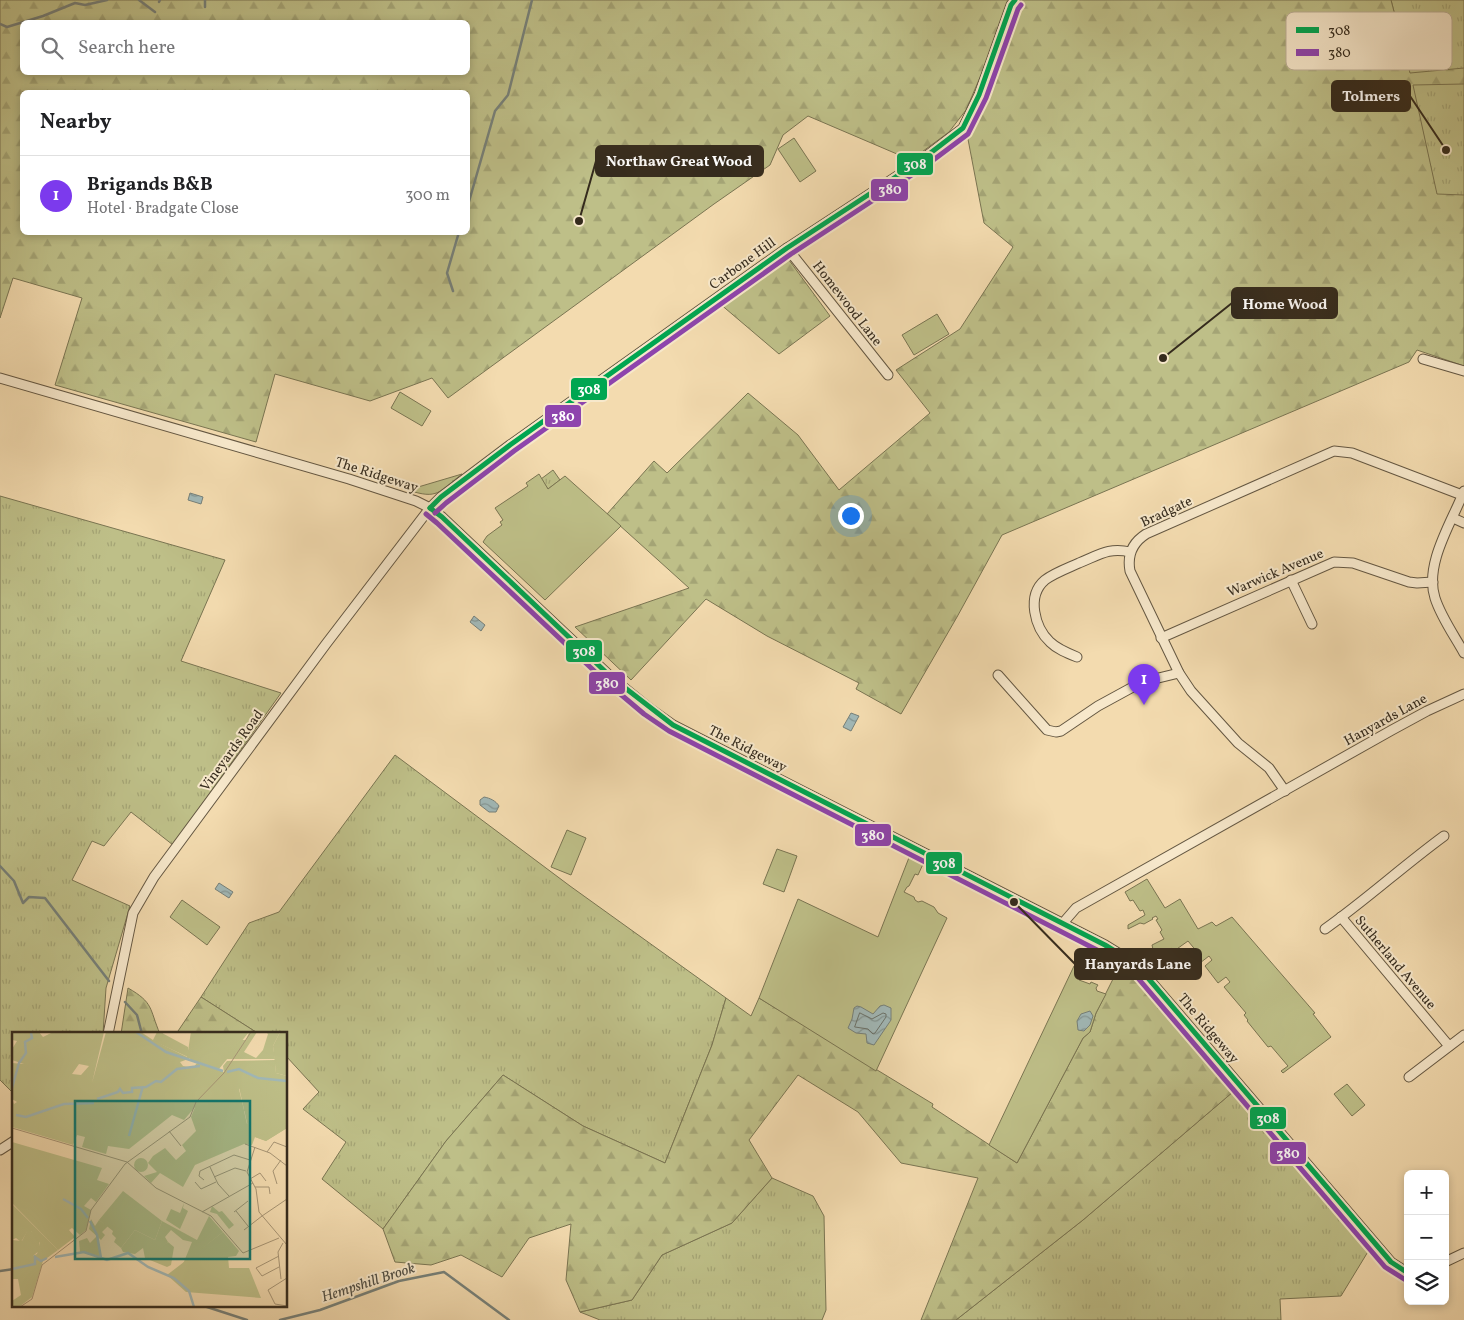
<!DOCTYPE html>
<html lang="en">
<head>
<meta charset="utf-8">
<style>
	body { margin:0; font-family:Vollkorn,serif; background:#f6f6f6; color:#202124 }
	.controls { position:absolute; right:15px; bottom:15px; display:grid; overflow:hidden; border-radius:8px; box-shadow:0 2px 8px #0003 }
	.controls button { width:45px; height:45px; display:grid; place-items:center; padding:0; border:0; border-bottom:1px solid #e0e0e0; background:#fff; color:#202124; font:25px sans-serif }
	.you { position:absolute; left:850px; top:515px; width:18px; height:18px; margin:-12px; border:4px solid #fff; border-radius:50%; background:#1a73e8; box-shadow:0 0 0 8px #1a73e833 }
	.badge { display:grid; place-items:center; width:32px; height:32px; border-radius:50%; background:#7c3aed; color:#fff; font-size:16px; font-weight:700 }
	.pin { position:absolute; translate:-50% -41px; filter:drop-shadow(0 1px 2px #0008) }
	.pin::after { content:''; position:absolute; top:26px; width:18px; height:15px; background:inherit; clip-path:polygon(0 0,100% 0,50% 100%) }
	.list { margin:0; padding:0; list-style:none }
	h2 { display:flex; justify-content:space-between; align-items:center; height:65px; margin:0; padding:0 20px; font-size:21px }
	h2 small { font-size:16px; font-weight:400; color:#757577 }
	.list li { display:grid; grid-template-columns:32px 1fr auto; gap:15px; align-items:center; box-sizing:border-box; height:80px; padding:0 20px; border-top:1px solid #e0e0e0 }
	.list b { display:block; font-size:19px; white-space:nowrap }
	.list p { margin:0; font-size:16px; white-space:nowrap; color:#757577 }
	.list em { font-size:16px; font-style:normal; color:#757577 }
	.icon { flex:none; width:28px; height:28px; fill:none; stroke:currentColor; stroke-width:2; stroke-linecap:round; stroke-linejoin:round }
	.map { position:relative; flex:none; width:1464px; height:1320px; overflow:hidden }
	.search { position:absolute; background:#fff; box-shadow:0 2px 8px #0003; left:20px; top:20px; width:450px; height:55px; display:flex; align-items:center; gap:12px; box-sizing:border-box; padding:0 18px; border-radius:8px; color:#757577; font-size:19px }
	.panel { position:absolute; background:#fff; box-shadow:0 2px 8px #0003; left:20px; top:90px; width:450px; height:145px; border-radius:8px }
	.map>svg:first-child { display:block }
</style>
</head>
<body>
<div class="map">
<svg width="1464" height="1320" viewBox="0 0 1464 1320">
	<defs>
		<pattern id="grass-tufts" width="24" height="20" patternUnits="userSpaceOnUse" patternTransform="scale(1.25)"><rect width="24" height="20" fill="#bebf88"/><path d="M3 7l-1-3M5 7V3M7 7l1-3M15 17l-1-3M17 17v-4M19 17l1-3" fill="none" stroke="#a4a475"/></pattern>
		<pattern id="forest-firs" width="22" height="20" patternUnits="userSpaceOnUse" patternTransform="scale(1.25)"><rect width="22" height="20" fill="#bebf88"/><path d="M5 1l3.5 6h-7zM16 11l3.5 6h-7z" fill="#a4a475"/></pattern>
		<pattern id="water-waves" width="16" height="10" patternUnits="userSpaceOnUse" patternTransform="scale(1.25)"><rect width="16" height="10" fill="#a1b8b7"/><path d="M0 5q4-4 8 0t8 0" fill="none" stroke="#849694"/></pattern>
	</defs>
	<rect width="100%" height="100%" fill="#f3dbaf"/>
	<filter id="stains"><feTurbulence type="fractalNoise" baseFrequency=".004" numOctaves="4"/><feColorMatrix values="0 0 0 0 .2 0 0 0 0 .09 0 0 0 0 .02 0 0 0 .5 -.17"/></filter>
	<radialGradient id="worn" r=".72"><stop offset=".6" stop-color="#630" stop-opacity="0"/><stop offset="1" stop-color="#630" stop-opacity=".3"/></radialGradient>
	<g fill="url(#grass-tufts)" stroke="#7a7552">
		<path d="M1391 0H1464V336C1443 223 1420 111 1391 0Z"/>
		<polygon points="553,470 560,480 548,489 541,479"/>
		<path d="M462 474C439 492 438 500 408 490Z"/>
		<polygon points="0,496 225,560 181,661 281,693 173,845 131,812 104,846 92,841 72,880 130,906 106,988 103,1034 14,1034 14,1094 0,1080"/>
		<polygon points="395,755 570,886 726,998 712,1045 665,1163 583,1126 503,1075 446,1141 383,1229 322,1179 346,1142 303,1109 319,1092 286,1056 286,1034 259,1034 201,997 249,923 279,912"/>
		<polygon points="1234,1091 1315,1184 1369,1250 1341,1296 1280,1299 1281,1320 956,1320 1083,1220"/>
		<polygon points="772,1178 813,1196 824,1216 826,1310 822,1320 600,1320 580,1312 632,1300 662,1255 732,1223"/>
	</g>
	<g fill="url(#forest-firs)" stroke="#7a7552" fill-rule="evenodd">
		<path d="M0 0H1391L1410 73 1464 68V84L1413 85 1437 194 1464 195V366L1417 350 1409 362 1002 535 957 617 901 714 856 689 859 683 767 636 706 599 631 680 575 627 689 588 607 514 654 461 667 473 748 393 798 435 839 490 930 413 896 370 960 329 1013 247 984 223 967 134 981 116 1009 10 966 110 949 132 911 160 808 116 783 135 770 165 714 204 448 398 432 378 370 401 275 374 256 442 55 385 82 298 13 278 0 318ZM22 22H468V72H22ZM22 92H468V232H22Z"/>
		<polygon points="786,256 830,316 779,354 719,303"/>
		<polygon points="1121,963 1129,968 1234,1091 1083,1220 956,1320 921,1320 978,1178 901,1163 858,1112 798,1075 749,1140 772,1178 732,1223 662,1255 632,1300 580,1312 566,1280 571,1224 529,1238 502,1277 461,1255 431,1265 395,1262 383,1229 446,1141 503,1075 583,1126 665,1163 712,1045 726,998 751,1016 759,998 933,1104 932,1107 1017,1163 1083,1038 1090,1032 1096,1013"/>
		<path d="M128 988C154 1003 149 1008 160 1034H121Z"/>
		<polygon points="201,997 259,1034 176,1034"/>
	</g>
	<g fill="#bebf88" stroke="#7a7552">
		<polygon points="794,138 816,171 800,182 778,149"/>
		<polygon points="937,314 949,334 914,355 902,335"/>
		<polygon points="400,392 431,411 422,426 391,408"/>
		<polygon points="539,474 548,489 565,476 621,526 545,600 483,542 487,536 502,525 500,522 503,520 495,508 528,486 526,483"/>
		<polygon points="567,830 586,838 571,875 551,867"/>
		<polygon points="777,849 797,856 784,892 763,884"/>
		<polygon points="910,855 924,862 918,875 915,874 909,886 907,887 904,892 914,897 915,900 918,902 922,901 934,907 938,913 947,918 876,1071 759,998 798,899 878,937"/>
		<polygon points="1147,879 1165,908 1180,899 1198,929 1212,922 1216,926 1232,917 1315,1013 1313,1014 1331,1037 1283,1073 1281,1071 1288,1066 1271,1046 1268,1047 1247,1021 1248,1020 1244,1015 1246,1013 1224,987 1230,982 1226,977 1218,983 1205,966 1212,960 1209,956 1191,970 1185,963 1198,953 1188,941 1174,951 1172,948 1162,957 1158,952 1154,954 1152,945 1164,939 1160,932 1162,930 1156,920 1158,919 1156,916 1152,918 1153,919 1144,924 1140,923 1128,929 1128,925 1145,915 1143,910 1140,911 1133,900 1130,901 1125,892"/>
		<polygon points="182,900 220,927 207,945 170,917"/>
		<polygon points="1074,966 1085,971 1079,980 1090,984 1091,982 1098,985 1096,988 1097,991 1106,994 1096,1013 1090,1032 1083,1038 1017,1163 989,1145"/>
		<polygon points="1347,1084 1365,1105 1352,1116 1334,1094"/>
	</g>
	<g fill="url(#water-waves)" stroke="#768079">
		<polygon points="190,493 203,497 201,504 188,500"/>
		<polygon points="474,616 485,625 481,631 470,622"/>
		<polygon points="851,713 859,716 851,731 843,727"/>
		<path d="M484 797C490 798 496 801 499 806L496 812H489L480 805V800Z"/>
		<polygon points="219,883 233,892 229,898 215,889"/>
		<polygon points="884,1005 891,1008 891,1020 874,1045 867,1043 866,1034 856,1033 848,1028 852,1019 854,1008 857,1006 861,1007 873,1014 880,1006"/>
		<polygon points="1090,1011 1093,1016 1090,1025 1084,1031 1078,1030 1077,1021 1081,1014"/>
	</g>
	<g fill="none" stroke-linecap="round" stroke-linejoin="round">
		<polygon stroke="#6b726a" stroke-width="1" points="860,1013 872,1019 883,1013 886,1014 886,1017 875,1033 873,1034 868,1029 855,1027"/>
		<g stroke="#768079" stroke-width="2.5">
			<polyline points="139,0 155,12"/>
			<polyline points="159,2 160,0"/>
			<polyline points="205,7 205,0"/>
			<polyline points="0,24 7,27 43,16 75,3 85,5 107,0"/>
			<polyline points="468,205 495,111 508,95 532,0"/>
			<polyline points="453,291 447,273 459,232"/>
			<polyline points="0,866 14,881 23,903 29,897 45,898 109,981"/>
			<polyline points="125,1002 137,1015 142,1034"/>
			<polyline points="0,1271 14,1269"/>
			<polyline points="204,1306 247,1320"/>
			<polyline points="280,1320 320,1310 399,1281 444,1272 509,1320"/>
		</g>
		<defs>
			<g id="minor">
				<polyline points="787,248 888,375"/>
				<polyline points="1423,359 1464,371"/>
				<polyline points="0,378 349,479 416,501 430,508 442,517 611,677 649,708 673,725 1105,945 1136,964 1391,1262 1408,1273"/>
				<path d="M1464 491C1452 522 1424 564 1435 598 1441 617 1454 635 1464 653"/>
				<polyline points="1453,518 1464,523"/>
				<polyline points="1291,580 1312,624"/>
				<polyline points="1161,638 1334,562 1353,563 1409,582 1417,583 1433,582"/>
				<path d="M1077 657C1067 653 1057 649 1050 642 1035 628 1026 596 1045 580 1054 573 1068 568 1079 563 1099 555 1109 547 1130 552"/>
				<polyline points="998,675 1047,730 1056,732 1061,731 1098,706 1142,682 1179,673"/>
				<path d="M1285 791 1269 768 1238 743 1191 691 1179 673 1130 571C1127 555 1132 543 1146 534L1334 451 1352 453 1462 495"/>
				<polyline points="1341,917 1449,1046"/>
				<polyline points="1063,923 1076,908 1392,730 1427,711 1464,694"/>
				<path d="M1325 929C1366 900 1403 866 1444 836"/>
				<polyline points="108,1034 133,913 154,877 326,644 430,508 441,497 510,445 787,248 920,161 963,128 979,95 1011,5 1015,0"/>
				<polyline points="1409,1077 1464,1035"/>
				<polyline points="0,1150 14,1141"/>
				<polyline points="1445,1262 1464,1253"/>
			</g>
		</defs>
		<use href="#minor" stroke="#645742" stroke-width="11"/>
		<use href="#minor" stroke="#f7e8cb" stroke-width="9"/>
		<defs>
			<g id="bus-1">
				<polyline points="430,508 442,517 611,677 673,725 1105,945 1136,964 1391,1262 1408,1273"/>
				<polyline points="430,508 441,497 510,445 787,248 920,161 963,128 979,95 1011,5 1015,0"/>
			</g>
			<g id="bus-2">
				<polyline points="435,513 446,503 514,451 791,254 924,167 968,134 986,98 1018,9 1021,5"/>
				<polyline points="426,514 437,523 606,682 644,714 669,731 1101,952 1131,970 1385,1267 1404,1279"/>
			</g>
		</defs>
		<use href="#bus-1" stroke="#f7e8cb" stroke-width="9"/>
		<use href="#bus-2" stroke="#f7e8cb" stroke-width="9"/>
		<use href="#bus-1" stroke="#00a651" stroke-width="5"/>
		<use href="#bus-2" stroke="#8e44ad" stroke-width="5"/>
	</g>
	<g text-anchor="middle" stroke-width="4" stroke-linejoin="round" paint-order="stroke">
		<g font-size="14" fill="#352b1d" stroke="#f7e8cb">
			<text transform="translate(742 263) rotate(-36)" y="5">Carbone Hill</text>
			<text transform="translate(848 303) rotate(52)" y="5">Homewood Lane</text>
			<text transform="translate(377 474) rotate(18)" y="5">The Ridgeway</text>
			<text transform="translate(1166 511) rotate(-25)" y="5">Bradgate</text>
			<text transform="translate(1275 572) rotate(-23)" y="5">Warwick Avenue</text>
			<text transform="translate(1385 719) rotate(-29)" y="5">Hanyards Lane</text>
			<text transform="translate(748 748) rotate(27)" y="5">The Ridgeway</text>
			<text transform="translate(231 750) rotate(-54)" y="5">Vineyards Road</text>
			<text transform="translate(1396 962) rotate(50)" y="5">Sutherland Avenue</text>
			<text transform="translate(1209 1028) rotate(50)" y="5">The Ridgeway</text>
		</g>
		<g font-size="15" font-style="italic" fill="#504e44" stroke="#f7e8cb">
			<text transform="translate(368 1282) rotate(-18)" y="5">Hempshill Brook</text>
		</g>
	</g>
	<g transform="translate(12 1032)">
		<rect width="275" height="275" fill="#f3dbaf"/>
		<path d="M179 0H237L207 37 178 28ZM268 0H275V44L264 41 261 14ZM150 1 176 15V25L148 12ZM224 42 275 49V96L254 109 243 105 240 113ZM0 110 90 136 85 148 97 152 84 170 79 166 72 174 79 178 74 198 68 203 60 196 57 198 63 205 46 218 0 171ZM111 159 150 189 143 208 123 198 109 216 102 210 104 206 100 202 101 199 87 188ZM15 199H19L27 206 28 218 15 229 0 233V208L10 209ZM211 200 227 219 224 224 216 225 217 236H237L249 266 174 260 155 243ZM86 203 89 226 68 220 67 209 75 206 78 211ZM156 210 162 215 159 233 155 235 133 226Z" fill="#bebf88"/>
		<path d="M0 0H27L31 5 41 0H92L80 51 94 0H129L141 8 145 0H151L149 12 175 25 179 0V26L168 30 171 34 181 36 185 31 212 40 211 34 215 29 263 28 264 41 275 44V50L255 51 254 69 258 89 275 85V96L254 109 243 105 254 102 260 97 254 78 232 79 235 92 241 91 245 96 257 93 253 101 248 103 241 100 240 113 232 112 183 133 171 155 148 141 139 151 132 144 145 140 136 131 141 124 153 116 164 128 174 119 170 113 184 99 179 85 183 75 172 88 160 83 117 117 96 114 94 122 70 115 73 105 65 103 61 113 0 95V67L2 72 5 70 0 67V31L12 32 0 28V17L5 9 0 8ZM67 32 77 34 69 43 60 42ZM230 50 247 53 252 75 232 78 227 57 231 54ZM237 0H245L232 20 244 26 251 18 256 2 254 0H268L261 14 263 27H215V18L218 21 229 8H234ZM0 172 46 218 31 229 20 265 7 275H0V269L9 263 6 247H0V233L25 222 28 211 19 199 15 200 9 210 4 206 0 208ZM197 184 211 200 171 232 180 210 171 208 159 198 153 205 156 210 139 225 133 226 131 216 123 222 111 220 109 216 123 198 143 208 150 189 185 208ZM79 187 83 194 87 188 96 194 90 200 93 203 89 208 77 197Z" fill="#bebf88" fill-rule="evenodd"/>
		<path d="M122 133a7 7 0 1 1 14 0a7 7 0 1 1-14 0ZM172 171 171 176 176 179 168 197 154 188 159 177 168 181ZM200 174 207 180 210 179 222 193 217 197 205 182 198 180Z" fill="#bebf88"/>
		<path fill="none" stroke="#a1b8b7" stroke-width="2.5" d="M124 0 154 20 211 39M215 40 227 37 246 46 275 49M0 56 7 31 14 21 13 10 20 6 19 1M85 67 106 60 108 57 111 61 120 60V56L134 55 144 49 149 50 165 37 188 34M4 83 14 85 52 72 82 71M117 104 131 54M51 167 69 177 76 186M78 189 85 203 89 226M43 225 72 220 95 228 116 221 136 235 162 246 177 259 182 275M0 237 23 232V225L29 229 35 226"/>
		<path fill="none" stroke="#a79575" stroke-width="1" d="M0 96 115 130 144 156 199 184 231 221 267 206M157 99 169 114M233 112 258 121 275 134M243 115 235 140 244 157 247 180 275 213M255 120 262 110 275 115M198 135 206 152 217 164M202 145 223 136 234 139M238 147 248 141 254 149M192 148 187 144 188 139 222 123 238 128M183 150 189 157 204 150M265 152 261 139 269 128M243 155H257L258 162M224 179 236 194M190 180 241 151M222 180 236 169M250 184 275 167M232 198 250 184M267 224 244 236 250 244 267 235M275 246 256 258 263 272 275 274M269 247 266 220 271 211M8 275 20 267 30 233 74 199 79 178 113 132 178 85 184 70 212 41 239 0"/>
		<path fill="#0f766e" fill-opacity="0.15" stroke="#0f766e" stroke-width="2.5" d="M63 69H238V227H63Z"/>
		<rect width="275" height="275" fill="none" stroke="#352b1d" stroke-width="2.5"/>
	</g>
	<rect x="1286" y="12" width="166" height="58" rx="8" fill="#f7e8cb" stroke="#bdaf97" stroke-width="1"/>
	<rect x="1296" y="27" width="23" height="6" fill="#00a651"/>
	<rect x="1296" y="49" width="23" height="7" fill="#8e44ad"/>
	<g font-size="14" fill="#352b1d">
		<text x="1328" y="35">308</text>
		<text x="1328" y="57">380</text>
	</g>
	<path fill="none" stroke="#352b1d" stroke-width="2" d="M1446 150L1410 96M579 221L596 161M1163 358L1232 303M1014 902L1075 964"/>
	<g fill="#352b1d" stroke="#f7e8cb" stroke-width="2">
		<circle cx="1446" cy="150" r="5"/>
		<circle cx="579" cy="221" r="5"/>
		<circle cx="1163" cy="358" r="5"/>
		<circle cx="1014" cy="902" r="5"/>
	</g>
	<g fill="#352b1d" stroke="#352b1d" stroke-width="2">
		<rect x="1332" y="81" width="78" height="30" rx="5"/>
		<rect x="596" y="146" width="167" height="30" rx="5"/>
		<rect x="1232" y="288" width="105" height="30" rx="5"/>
		<rect x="1075" y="949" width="126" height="30" rx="5"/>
	</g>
	<g font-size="15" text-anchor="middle" font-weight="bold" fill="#fff">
		<text x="1371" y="101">Tolmers</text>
		<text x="679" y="166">Northaw Great Wood</text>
		<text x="1285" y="309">Home Wood</text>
		<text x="1138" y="969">Hanyards Lane</text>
	</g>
	<g stroke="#f7e8cb" stroke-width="2">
		<rect x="896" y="152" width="38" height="24" rx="5" fill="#00a651"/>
		<rect x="870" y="178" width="39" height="24" rx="5" fill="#8e44ad"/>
		<rect x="570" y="377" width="38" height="24" rx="5" fill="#00a651"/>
		<rect x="544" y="404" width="38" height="24" rx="5" fill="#8e44ad"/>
		<rect x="565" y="639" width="38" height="24" rx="5" fill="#00a651"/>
		<rect x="588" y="671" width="38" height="24" rx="5" fill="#8e44ad"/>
		<rect x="854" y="823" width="38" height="24" rx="5" fill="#8e44ad"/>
		<rect x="925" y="851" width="38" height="24" rx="5" fill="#00a651"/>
		<rect x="1249" y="1106" width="38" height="24" rx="5" fill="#00a651"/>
		<rect x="1269" y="1141" width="38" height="24" rx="5" fill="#8e44ad"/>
	</g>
	<g font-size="14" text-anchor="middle" font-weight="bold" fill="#fff">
		<text x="915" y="169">308</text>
		<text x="890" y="194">380</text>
		<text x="589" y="394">308</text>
		<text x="563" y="421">380</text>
		<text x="584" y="656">308</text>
		<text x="607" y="688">380</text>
		<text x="873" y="840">380</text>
		<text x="944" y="868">308</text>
		<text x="1268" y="1123">308</text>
		<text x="1288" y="1158">380</text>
	</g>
	<rect width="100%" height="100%" filter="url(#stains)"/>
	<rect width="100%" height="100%" fill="url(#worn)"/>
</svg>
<div class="controls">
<button>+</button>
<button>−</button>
<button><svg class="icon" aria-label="layers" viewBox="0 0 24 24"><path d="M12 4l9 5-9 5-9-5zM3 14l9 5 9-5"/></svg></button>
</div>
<div class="you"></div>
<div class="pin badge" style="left:1144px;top:705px">1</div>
<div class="search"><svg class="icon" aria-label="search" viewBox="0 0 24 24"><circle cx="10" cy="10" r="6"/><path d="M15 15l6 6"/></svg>Search here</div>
<section class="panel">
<h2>Nearby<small></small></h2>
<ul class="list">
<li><span class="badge">1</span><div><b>Brigands B&amp;B</b><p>Hotel · Bradgate Close</p></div><em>300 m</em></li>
</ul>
</section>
</div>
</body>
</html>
